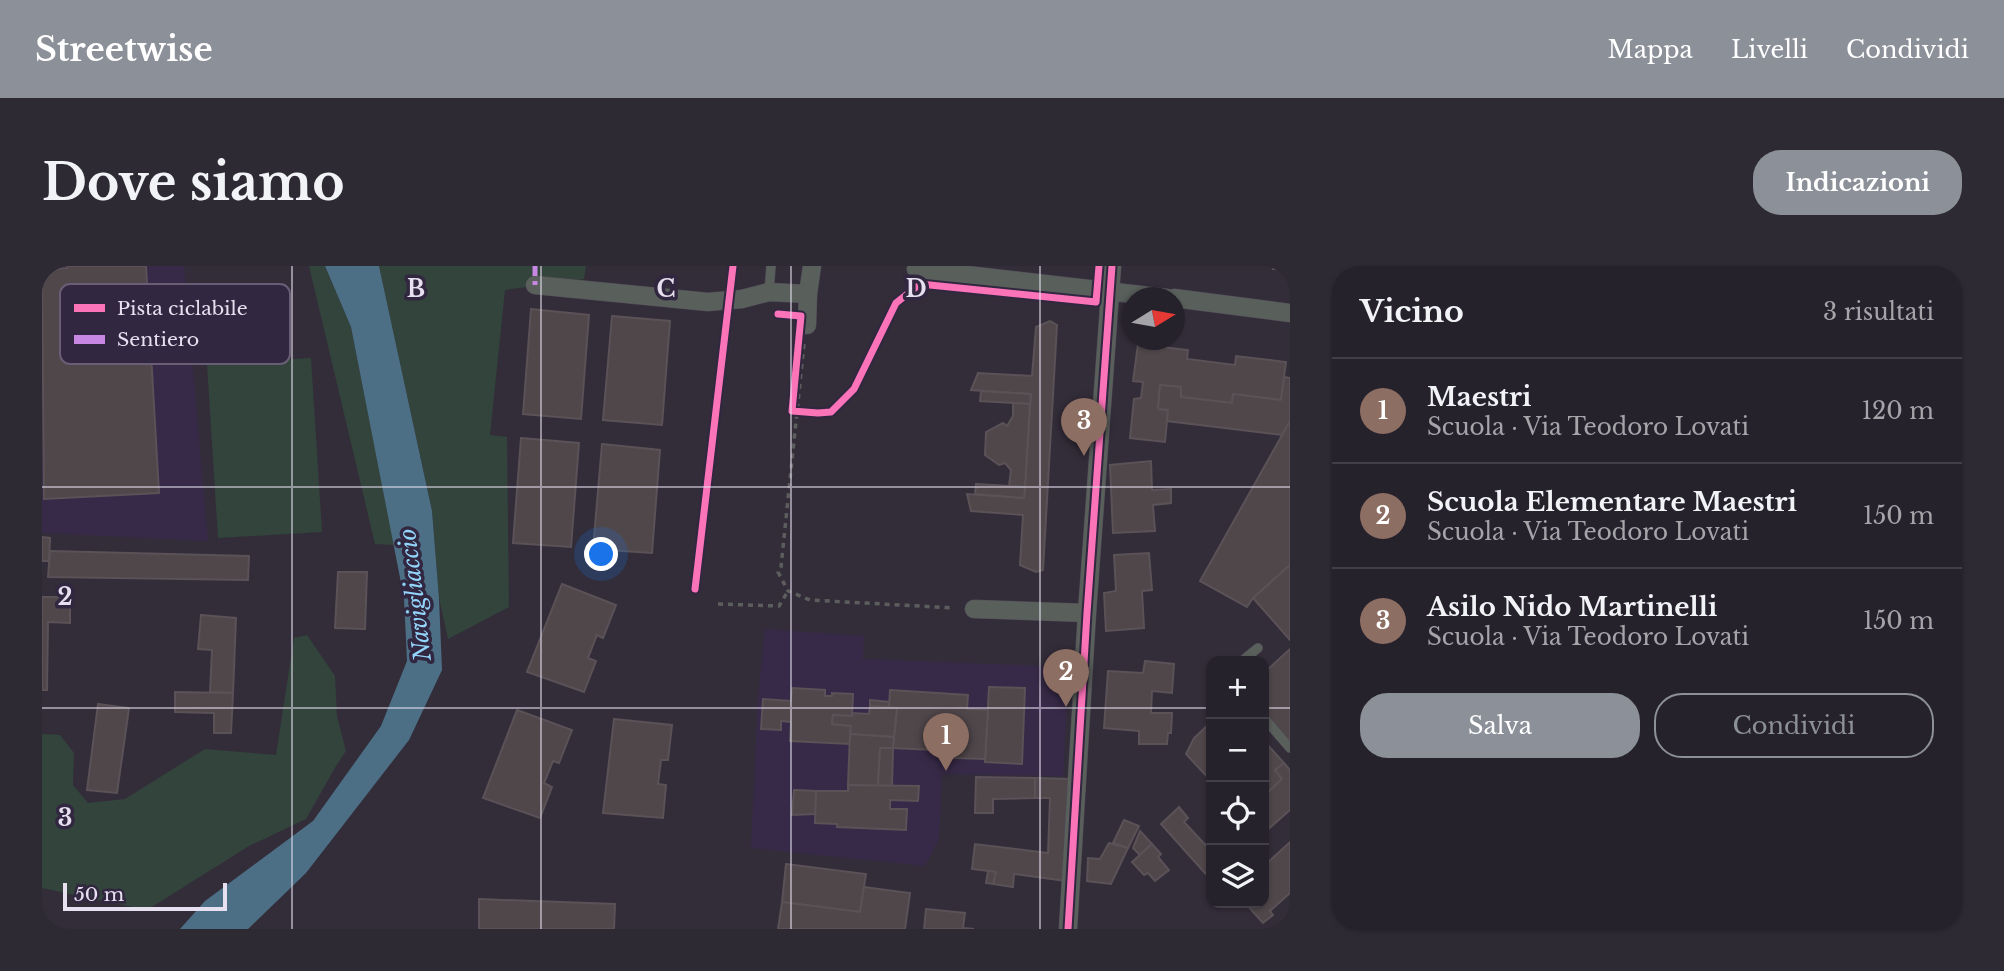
<!DOCTYPE html>
<html lang="it">
<head>
<meta charset="utf-8">
<style>
	body { margin:0; font-family:"Libre Baskerville",serif; background:#2e2a34; color:#f1f3f6 }
	.controls { position:absolute; right:21px; bottom:21px; display:grid; overflow:hidden; border-radius:14px; box-shadow:0 2px 5px #0004 }
	.controls button { width:63px; height:63px; display:grid; place-items:center; padding:0; border:0; border-bottom:2px solid #423f48; background:#26222c; color:#f1f3f6; font:35px sans-serif }
	.compass { position:absolute; left:1080px; top:21px; width:63px; height:63px; border-radius:50%; background:#26222c; box-shadow:0 2px 5px #0004; rotate:79deg }
	.scale { position:absolute; left:21px; bottom:18px; width:164px; box-sizing:border-box; padding-left:7px; border:4px solid #e6e0f0; border-top:0; font-size:19px; line-height:24px; white-space:nowrap; color:#e6e0f0; -webkit-text-stroke:5px #322740; paint-order:stroke }
	.you { position:absolute; left:560px; top:289px; width:24px; height:24px; margin:-18px; border:5px solid #fff; border-radius:50%; background:#1a73e8; box-shadow:0 0 0 10px #1a73e833 }
	.badge { display:grid; place-items:center; width:46px; height:46px; border-radius:50%; background:#8c9099; color:#fff; font-size:23px; font-weight:700 }
	.pin { position:absolute; translate:-50% -58px; filter:drop-shadow(0 2px 4px #0008) }
	.pin::after { content:''; position:absolute; top:37px; width:24px; height:21px; background:inherit; clip-path:polygon(0 0,100% 0,50% 100%) }
	.list { margin:0; padding:0; list-style:none }
	h2 { display:flex; justify-content:space-between; align-items:center; height:91px; margin:0; padding:0 28px; font-size:30px }
	h2 small { font-size:23px; font-weight:400; color:#a4a4a9 }
	.list li { display:grid; grid-template-columns:46px 1fr auto; gap:21px; align-items:center; box-sizing:border-box; height:105px; padding:0 28px; border-top:2px solid #423f48 }
	.list b { display:block; font-size:26px; white-space:nowrap }
	.list p { margin:0; font-size:23px; white-space:nowrap; color:#a4a4a9 }
	.list em { font-size:23px; font-style:normal; color:#a4a4a9 }
	.actions { display:flex; gap:14px; padding:21px 28px }
	.actions a { flex:1; padding:16px 0; border:2px solid #8c9099; border-radius:28px; text-align:center; font-size:24px; color:#8c9099 }
	.actions .main { background:#8c9099; color:#fff }
	.icon { flex:none; width:38px; height:38px; fill:none; stroke:currentColor; stroke-width:2; stroke-linecap:round; stroke-linejoin:round }
	.map { position:relative; flex:none; width:1248px; height:663px; overflow:hidden; border-radius:28px }
	header { display:flex; align-items:center; gap:42px; box-sizing:border-box; height:98px; padding:0 35px; background:#8c9099; color:#fff }
	header strong { font-size:33px }
	nav { display:flex; gap:38px; margin-inline-start:auto; font-size:24px }
	.intro { display:flex; align-items:center; justify-content:space-between; box-sizing:border-box; height:168px; padding:0 42px }
	h1 { margin:0; font-size:49px }
	.button { padding:18px 32px; border-radius:28px; background:#8c9099; color:#fff; font-size:24px; font-weight:700 }
	main { display:flex; gap:42px; padding:0 42px }
	aside { flex:1; background:#26222c; border-radius:28px; box-shadow:0 2px 5px #0004 }
	.map>svg:first-child { display:block }
</style>
</head>
<body>
<header>
<strong>Streetwise</strong>
<nav><a>Mappa</a><a>Livelli</a><a>Condividi</a></nav>
</header>
<div class="intro"><h1>Dove siamo</h1><a class="button">Indicazioni</a></div>
<main>
<div class="map">
<svg width="1248" height="663" viewBox="0 0 1248 663">
	<rect width="100%" height="100%" fill="#332d3a"/>
	<g fill="#372a48">
		<polygon points="0,0 142,0 166,275 0,267"/>
		<polygon points="723,363 822,370 821,393 1027,401 1021,510 900,508 897,573 883,600 709,582 716,431"/>
	</g>
	<g fill="#32443b">
		<polygon points="267,0 283,0 309,61 352,279 333,278"/>
		<polygon points="337,0 544,0 542,13 463,24 448,169 465,171 467,341 406,373 397,332 390,245"/>
		<polygon points="269,92 280,266 176,272 165,98"/>
		<polygon points="265,369 293,410 295,450 304,485 294,500 264,553 207,580 105,644 0,622 0,468 18,469 32,487 31,519 46,537 83,533 163,483 234,489 252,372"/>
	</g>
	<polygon fill="#4d6f85" points="283,0 337,0 390,245 397,332 400,404 367,474 264,607 206,663 138,663 163,635 271,555 339,460 365,395 362,332 309,61"/>
	<g fill="#50474b" stroke="#5a5257" stroke-width="2">
		<polygon points="25,0 104,0 117,227 2,233 0,4 25,2"/>
		<polygon points="1232,0 1248,0 1248,5 1231,3"/>
		<polygon points="489,43 547,49 539,153 481,148"/>
		<polygon points="570,50 628,55 620,159 561,154"/>
		<polygon points="1008,55 1015,59 1001,304 994,306 978,299 981,249 929,245 925,228 982,232 989,128 929,124 936,107 990,110 994,61"/>
		<polygon points="1096,78 1146,84 1145,93 1193,99 1194,90 1244,96 1239,134 1191,128 1190,137 1139,131 1139,121 1118,119 1116,143 1126,144 1123,176 1088,172 1092,133 1099,132 1101,116 1091,115"/>
		<polygon points="1242,111 1248,112 1248,155 1240,169 1125,155 1126,144 1116,143 1118,119 1139,121 1139,131 1190,137 1191,128 1239,134"/>
		<polygon points="939,125 989,128 988,138 938,135"/>
		<polygon points="971,137 988,138 983,221 967,220 969,204 963,197 957,199 943,189 944,166 961,157 965,160 971,150"/>
		<polygon points="1248,155 1248,299 1211,332 1205,341 1158,315"/>
		<polygon points="479,172 537,177 529,281 471,277"/>
		<polygon points="560,178 618,184 610,287 551,283"/>
		<polygon points="1109,195 1110,224 1129,223 1129,237 1111,239 1113,265 1071,267 1068,199"/>
		<polygon points="934,218 983,221 982,232 933,228"/>
		<polygon points="0,271 8,272 7,295 0,295"/>
		<polygon points="8,285 207,290 206,314 6,311"/>
		<polygon points="1107,287 1110,324 1100,325 1102,362 1064,365 1062,327 1074,325 1072,289"/>
		<polygon points="1248,299 1248,374 1211,332"/>
		<polygon points="296,306 325,306 323,363 293,362"/>
		<polygon points="520,318 574,339 561,372 555,369 546,392 554,395 542,426 485,406"/>
		<polygon points="0,331 28,331 28,357 6,356 5,424 0,424"/>
		<polygon points="159,349 194,352 191,427 168,426 170,384 156,383"/>
		<polygon points="1248,383 1248,476 1222,448 1222,407"/>
		<polygon points="1103,395 1132,398 1130,427 1110,425 1109,447 1130,447 1129,467 1126,467 1125,478 1097,478 1097,465 1062,462 1066,405 1101,407"/>
		<polygon points="947,421 983,422 980,498 943,496"/>
		<polygon points="750,422 783,424 783,430 790,430 790,427 811,428 810,450 791,449 790,458 809,460 808,478 748,475 749,456 739,455 739,464 719,463 721,433 749,435"/>
		<polygon points="848,424 926,429 925,443 946,444 943,493 912,492 912,485 851,482 855,442 847,441"/>
		<polygon points="133,426 191,427 189,467 172,467 172,447 133,446"/>
		<polygon points="828,434 847,436 847,441 828,440"/>
		<polygon points="56,438 87,442 75,527 45,524"/>
		<polygon points="828,440 855,442 852,471 808,468 809,460 790,458 791,449 810,450 810,447 827,448"/>
		<polygon points="475,444 530,464 517,497 511,495 502,517 510,521 498,552 441,532"/>
		<polygon points="572,453 630,459 626,494 619,494 616,518 624,519 621,552 561,547"/>
		<polygon points="1169,456 1169,515 1144,488 1152,472"/>
		<polygon points="808,468 852,471 851,482 838,482 836,520 806,519"/>
		<polygon points="1222,475 1242,497 1233,504 1240,513 1222,530"/>
		<polygon points="838,482 851,482 850,520 836,520"/>
		<polygon points="1242,497 1248,504 1248,544 1222,567 1222,530 1240,513 1233,504"/>
		<polygon points="934,511 993,512 993,532 951,533 951,547 933,547"/>
		<polygon points="993,512 1030,513 1025,615 972,608 971,621 951,618 954,606 930,603 933,578 1006,587 1008,532 993,532"/>
		<polygon points="806,519 877,520 876,535 848,534 848,543 865,543 864,564 795,561 795,558 773,557 774,525 806,525"/>
		<polygon points="752,524 774,525 773,548 750,549"/>
		<polygon points="1137,541 1146,552 1142,556 1169,585 1169,614 1119,558"/>
		<polygon points="1082,554 1097,560 1086,582 1071,577"/>
		<polygon points="1098,565 1110,578 1098,589 1091,582"/>
		<polygon points="1248,576 1248,627 1228,645 1231,649 1221,657 1203,637 1222,637 1222,600"/>
		<polygon points="1067,577 1086,582 1069,618 1045,615 1046,592 1058,593"/>
		<polygon points="1110,578 1119,588 1116,591 1127,604 1113,615 1106,607 1102,609 1090,596"/>
		<polygon points="744,598 824,608 818,646 740,636"/>
		<polygon points="946,605 954,606 951,618 944,617"/>
		<polygon points="822,621 868,627 863,663 736,663 740,636 818,646"/>
		<polygon points="437,633 573,638 572,663 437,663"/>
		<polygon points="884,643 923,647 921,662 932,663 882,663"/>
	</g>
	<g fill="none" stroke-linecap="round" stroke-linejoin="round">
		<defs>
			<g id="service">
				<polyline points="727,26 729,0"/>
				<polyline points="1200,395 1216,382"/>
				<polyline points="1222,452 1248,482"/>
			</g>
			<g id="minor">
				<polyline points="875,0 874,3 1125,32"/>
				<polyline points="493,19 666,36 700,33 727,26 766,28"/>
				<polyline points="1132,32 1248,47"/>
				<polyline points="765,59 766,28 770,0"/>
				<polyline points="932,343 1045,347"/>
				<polyline points="1026,663 1045,347 1070,0"/>
			</g>
		</defs>
		<use href="#service" stroke="#504a56" stroke-width="10"/>
		<use href="#minor" stroke="#504a56" stroke-width="19"/>
		<g stroke="#5c5e5e" stroke-width="3.5" stroke-dasharray="5 5" stroke-linecap="butt">
			<polyline points="762,78 739,301 736,306 746,325 768,334 912,342"/>
			<polyline points="676,338 737,340 746,325"/>
		</g>
		<use href="#service" stroke="#595f5b" stroke-width="9"/>
		<use href="#minor" stroke="#595f5b" stroke-width="18"/>
		<polyline stroke="#c787e3" stroke-width="5" stroke-dasharray="10 5" stroke-linecap="butt" points="493,0 493,19"/>
		<defs>
			<g id="cycleway">
				<polyline points="736,48 759,50 750,145 776,147 789,146 812,123 854,37 878,18 1054,36 1057,0"/>
				<polyline points="653,323 691,0"/>
				<polyline points="1026,663 1045,347 1070,0"/>
			</g>
		</defs>
		<use href="#cycleway" stroke="#322740" stroke-width="11"/>
		<use href="#cycleway" stroke="#fb73b8" stroke-width="7"/>
	</g>
	<path fill="none" stroke="#e6e0f0" stroke-width="2" stroke-opacity="0.55" d="M250 0V663M499 0V663M749 0V663M998 0V663M0 221H1248M0 442H1169M1222 442H1248"/>
	<g text-anchor="middle" stroke-width="7" stroke-linejoin="round" paint-order="stroke">
		<g font-size="23" font-style="italic" fill="#93d5fa" stroke="#322740">
			<text transform="translate(373 329) rotate(-97)" y="8">Navigliaccio</text>
		</g>
	</g>
	<rect x="18" y="18" width="230" height="80" rx="10" fill="#322740" stroke="#685e75" stroke-width="2"/>
	<rect x="32" y="38" width="31" height="8" fill="#fb73b8"/>
	<rect x="32" y="69" width="31" height="9" fill="#c787e3"/>
	<g font-size="19" fill="#e6e0f0">
		<text x="75" y="49">Pista ciclabile</text>
		<text x="75" y="80">Sentiero</text>
	</g>
	<g font-size="23" text-anchor="middle" font-weight="bold" fill="#e6e0f0" stroke="#322740" stroke-width="7" stroke-linejoin="round" paint-order="stroke">
		<text x="374" y="31">B</text>
		<text x="624" y="31">C</text>
		<text x="874" y="31">D</text>
		<text x="23" y="339">2</text>
		<text x="23" y="560">3</text>
	</g>
</svg>
<div class="controls">
<button>+</button>
<button>−</button>
<button><svg class="icon" aria-label="locate" viewBox="0 0 24 24"><circle cx="12" cy="12" r="6"/><path d="M12 2v4M12 18v4M2 12h4M18 12h4"/></svg></button>
<button><svg class="icon" aria-label="layers" viewBox="0 0 24 24"><path d="M12 4l9 5-9 5-9-5zM3 14l9 5 9-5"/></svg></button>
</div>
<svg class="compass" viewBox="-18 -18 36 36"><path d="M0-13l5 13h-10z" fill="#e53935"/><path d="M0 13l5-13h-10z" fill="#a4a4a9"/></svg>
<div class="scale">50 m</div>
<div class="you"></div>
<div class="pin badge" style="left:904px;top:505px;background:#8d6e63">1</div>
<div class="pin badge" style="left:1024px;top:441px;background:#8d6e63">2</div>
<div class="pin badge" style="left:1042px;top:190px;background:#8d6e63">3</div>
</div>
<aside>
<h2>Vicino<small>3 risultati</small></h2>
<ul class="list">
<li><span class="badge" style="background:#8d6e63">1</span><div><b>Maestri</b><p>Scuola · Via Teodoro Lovati</p></div><em>120 m</em></li>
<li><span class="badge" style="background:#8d6e63">2</span><div><b>Scuola Elementare Maestri</b><p>Scuola · Via Teodoro Lovati</p></div><em>150 m</em></li>
<li><span class="badge" style="background:#8d6e63">3</span><div><b>Asilo Nido Martinelli</b><p>Scuola · Via Teodoro Lovati</p></div><em>150 m</em></li>
</ul>
<div class="actions"><a class="main">Salva</a><a>Condividi</a></div>
</aside>
</main>
</body>
</html>
